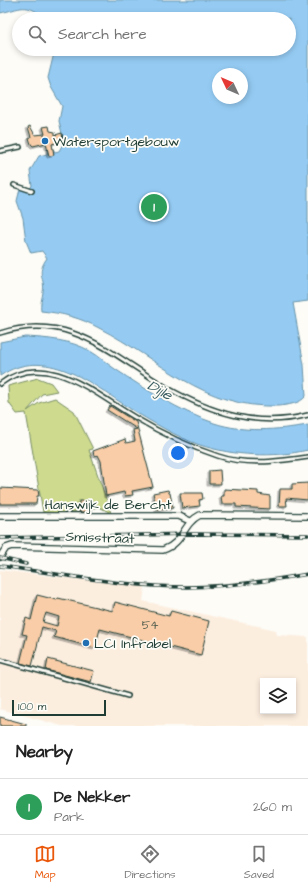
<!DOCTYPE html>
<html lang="en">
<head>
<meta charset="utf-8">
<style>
	body { margin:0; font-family:"Architects Daughter",sans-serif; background:#f2f2f2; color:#222 }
	.controls { position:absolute; right:12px; bottom:12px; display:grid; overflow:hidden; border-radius:0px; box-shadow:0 2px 6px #0003 }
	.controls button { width:36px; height:36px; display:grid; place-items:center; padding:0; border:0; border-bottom:1px solid #e0e0e0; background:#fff; color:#222; font:20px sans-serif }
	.compass { position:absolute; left:212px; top:68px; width:36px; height:36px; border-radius:50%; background:#fff; box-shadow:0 2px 6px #0003; rotate:314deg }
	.scale { position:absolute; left:12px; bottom:10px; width:94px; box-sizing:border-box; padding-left:4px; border:2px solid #1f3d34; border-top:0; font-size:11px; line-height:14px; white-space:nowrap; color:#1f3d34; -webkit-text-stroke:3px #fdfcf7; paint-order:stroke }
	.you { position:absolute; left:178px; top:453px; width:14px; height:14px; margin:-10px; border:3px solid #fff; border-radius:50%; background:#1a73e8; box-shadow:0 0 0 6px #1a73e833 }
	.badge { display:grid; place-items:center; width:26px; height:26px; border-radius:50%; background:#ea580c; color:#fff; font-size:13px; font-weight:700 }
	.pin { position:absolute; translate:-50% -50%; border:2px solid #fff; box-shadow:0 1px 4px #0006 }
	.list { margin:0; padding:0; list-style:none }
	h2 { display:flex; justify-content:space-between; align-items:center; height:52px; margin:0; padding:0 16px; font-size:17px }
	h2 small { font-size:13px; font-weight:400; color:#767676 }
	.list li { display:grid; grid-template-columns:26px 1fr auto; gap:12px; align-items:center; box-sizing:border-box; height:56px; padding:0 16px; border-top:1px solid #e0e0e0 }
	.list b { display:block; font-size:15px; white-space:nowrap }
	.list p { margin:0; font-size:13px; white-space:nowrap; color:#767676 }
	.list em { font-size:13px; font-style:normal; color:#767676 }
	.icon { flex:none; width:22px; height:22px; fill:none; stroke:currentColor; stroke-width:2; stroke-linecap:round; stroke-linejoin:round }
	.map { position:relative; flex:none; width:308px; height:726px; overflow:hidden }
	.search { position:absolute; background:#fff; box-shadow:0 2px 6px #0003; left:12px; right:12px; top:12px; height:44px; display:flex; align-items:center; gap:10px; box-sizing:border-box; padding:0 14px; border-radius:22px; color:#767676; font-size:15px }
	.sheet { height:108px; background:#fff }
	nav { display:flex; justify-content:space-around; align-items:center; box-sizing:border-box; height:56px; border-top:1px solid #e0e0e0; background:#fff; font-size:11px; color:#767676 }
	nav a { display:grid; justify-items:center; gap:2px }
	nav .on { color:#ea580c }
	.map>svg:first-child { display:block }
</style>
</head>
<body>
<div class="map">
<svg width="308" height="726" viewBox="0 0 308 726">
	<defs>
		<filter id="shadow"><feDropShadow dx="-2" dy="2" stdDeviation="0" flood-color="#0004"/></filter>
	</defs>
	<rect width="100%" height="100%" fill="#fdfcf7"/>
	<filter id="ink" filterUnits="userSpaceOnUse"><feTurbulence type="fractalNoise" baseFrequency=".025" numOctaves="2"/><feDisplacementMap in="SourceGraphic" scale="8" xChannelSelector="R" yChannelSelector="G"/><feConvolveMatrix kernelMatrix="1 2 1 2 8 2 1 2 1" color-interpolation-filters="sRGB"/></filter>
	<g filter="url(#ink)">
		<path fill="#fceedf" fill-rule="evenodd" d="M0 570 145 587 143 601 276 630 277 635 308 637V726H62L0 709ZM263 681H293V711H263Z"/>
		<polygon fill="#cedb8e" stroke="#768c61" points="38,378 51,383 57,391 42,394 27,411 39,403 55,398 74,411 93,449 89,450 111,513 99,507 66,513 43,512 26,413 17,414 9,403 8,386"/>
		<g fill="#95cbf3" stroke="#6692a7" fill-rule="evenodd">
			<path d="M0 0H308V301L293 303 304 365 306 396C300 404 287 405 278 406 203 409 160 359 99 328 81 318 62 313 41 311 40 303 42 299 43 292 46 278 35 275 47 258L42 251 31 253 26 241 23 218 17 201 21 185 30 188 32 186 30 171 39 156 47 154V149L49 156 54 155 53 149 55 152 59 151 64 142 59 121 62 106 51 87 48 78 55 49H289V19H45C27 1 20 9 0 13ZM218 74H242V98H218Z"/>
			<path d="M25 337C47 338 71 340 90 351 99 356 106 363 115 369 145 389 179 411 214 423 245 433 276 430 308 425V450C273 458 234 456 200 445 179 438 148 420 129 408 91 383 45 345 0 376V342Z"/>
		</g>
		<g fill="#f9cda8" stroke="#1f3d34" fill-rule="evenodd" filter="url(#shadow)">
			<polygon points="30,126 35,135 45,134 43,127 49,126 50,131 55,132 55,135 62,133 63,140 52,144 54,155 49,156 46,143 33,146 31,144 29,138 31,137 28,127"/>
			<polygon points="110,406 136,422 153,487 132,491 133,495 125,496 124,492 106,496 101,461 98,455 94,456 93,451 120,441 125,439 126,443 135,441 133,430 137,429 107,410"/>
			<polygon points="220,470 221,484 209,484 209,471"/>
			<polygon points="308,483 308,500 286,498 287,506 279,506 280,489 292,489 292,484"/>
			<polygon points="0,488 38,490 39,496 37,496 36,504 0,504"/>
			<polygon points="224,489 258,491 258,494 270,496 270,509 236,507 236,504 222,504 221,496 224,496"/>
			<polygon points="168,490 169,493 170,493 173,508 157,510 153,493"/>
			<polygon points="180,493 202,493 203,499 199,500 200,506 182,508"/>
			<rect x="79" y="501" width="12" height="11"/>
			<path d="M37 595 57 600 58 598 113 611 115 602 169 616 171 611 209 621 201 655 100 629 95 648 54 637 56 631 42 627 32 666 20 663 27 635 22 634 26 618 31 620ZM46 613 59 617 57 626 43 622Z"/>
			<polygon points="48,659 94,671 91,682 46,670"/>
			<polygon points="0,717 26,724 26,726 0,726"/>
		</g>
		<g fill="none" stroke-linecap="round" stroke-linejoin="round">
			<defs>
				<g id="service">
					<polyline points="0,151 20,147"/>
					<polyline points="14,185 32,191"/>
					<path d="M0 333C71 311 110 354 166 387 211 413 257 428 308 415"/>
					<path d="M0 384C46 348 96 395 136 418 161 433 190 447 218 456 247 466 279 461 308 457"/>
					<polyline points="0,660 128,696"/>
				</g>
				<g id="minor">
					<polyline points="0,516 179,516 190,521"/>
					<path d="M0 557 6 548 12 546 163 550C184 543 182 524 200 515L308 516"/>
				</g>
			</defs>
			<use href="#service" stroke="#1f3d34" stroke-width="6"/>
			<use href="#minor" stroke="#1f3d34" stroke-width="8"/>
			<use href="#service" stroke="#fdfcf7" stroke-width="3"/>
			<use href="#minor" stroke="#fdfcf7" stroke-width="5.5"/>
			<defs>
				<g id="rail">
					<polyline points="0,538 192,534 308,535"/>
					<polyline points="0,558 26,564"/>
					<path d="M0 566C62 574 125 587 187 587 228 587 268 581 308 574"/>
				</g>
			</defs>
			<use href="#rail" stroke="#1f3d34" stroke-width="3.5"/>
			<use href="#rail" stroke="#fdfcf7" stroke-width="2" stroke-dasharray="6" stroke-linecap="butt"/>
		</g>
	</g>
	<g fill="#1f6fb2" stroke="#fdfcf7" stroke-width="1.5">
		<circle cx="45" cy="141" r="4"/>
		<circle cx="86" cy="643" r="4"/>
	</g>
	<g text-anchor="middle" stroke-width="3.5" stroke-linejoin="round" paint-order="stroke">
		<g font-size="12" fill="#566151">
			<text x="150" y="629">54</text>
		</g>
		<g font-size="14" fill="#1f3d34" stroke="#fdfcf7" text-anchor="start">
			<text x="53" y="146">Watersportgebouw</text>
			<text x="94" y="648">LCI Infrabel</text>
		</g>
		<g font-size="14" fill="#1f3d34" stroke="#fdfcf7">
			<text x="108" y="509">Hanswijk de Bercht</text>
			<text transform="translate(100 537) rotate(2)" y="5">Smisstraat</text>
		</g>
		<g font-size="15" font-style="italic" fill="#3c6064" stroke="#fdfcf7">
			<text transform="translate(160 390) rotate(29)" y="5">Dijle</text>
		</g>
	</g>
</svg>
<div class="controls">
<button><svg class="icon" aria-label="layers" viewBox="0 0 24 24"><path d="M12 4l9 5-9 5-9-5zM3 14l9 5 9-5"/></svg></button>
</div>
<svg class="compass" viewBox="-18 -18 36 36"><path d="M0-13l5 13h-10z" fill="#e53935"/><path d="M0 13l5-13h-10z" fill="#767676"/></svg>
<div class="scale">100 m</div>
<div class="you"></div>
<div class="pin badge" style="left:154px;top:207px;background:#2e9e5b">1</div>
<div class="search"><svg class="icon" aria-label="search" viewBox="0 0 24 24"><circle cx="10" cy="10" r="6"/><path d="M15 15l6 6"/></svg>Search here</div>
</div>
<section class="sheet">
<h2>Nearby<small></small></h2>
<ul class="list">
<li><span class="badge" style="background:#2e9e5b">1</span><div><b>De Nekker</b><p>Park</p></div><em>260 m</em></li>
</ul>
</section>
<nav>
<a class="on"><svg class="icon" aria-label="map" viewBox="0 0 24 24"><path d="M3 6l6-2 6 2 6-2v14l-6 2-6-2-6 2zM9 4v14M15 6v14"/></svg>Map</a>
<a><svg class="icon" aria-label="directions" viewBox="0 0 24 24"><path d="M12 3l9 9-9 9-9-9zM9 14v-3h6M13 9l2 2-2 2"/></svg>Directions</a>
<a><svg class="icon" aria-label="saved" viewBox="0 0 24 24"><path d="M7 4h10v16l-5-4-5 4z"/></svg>Saved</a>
</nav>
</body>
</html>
